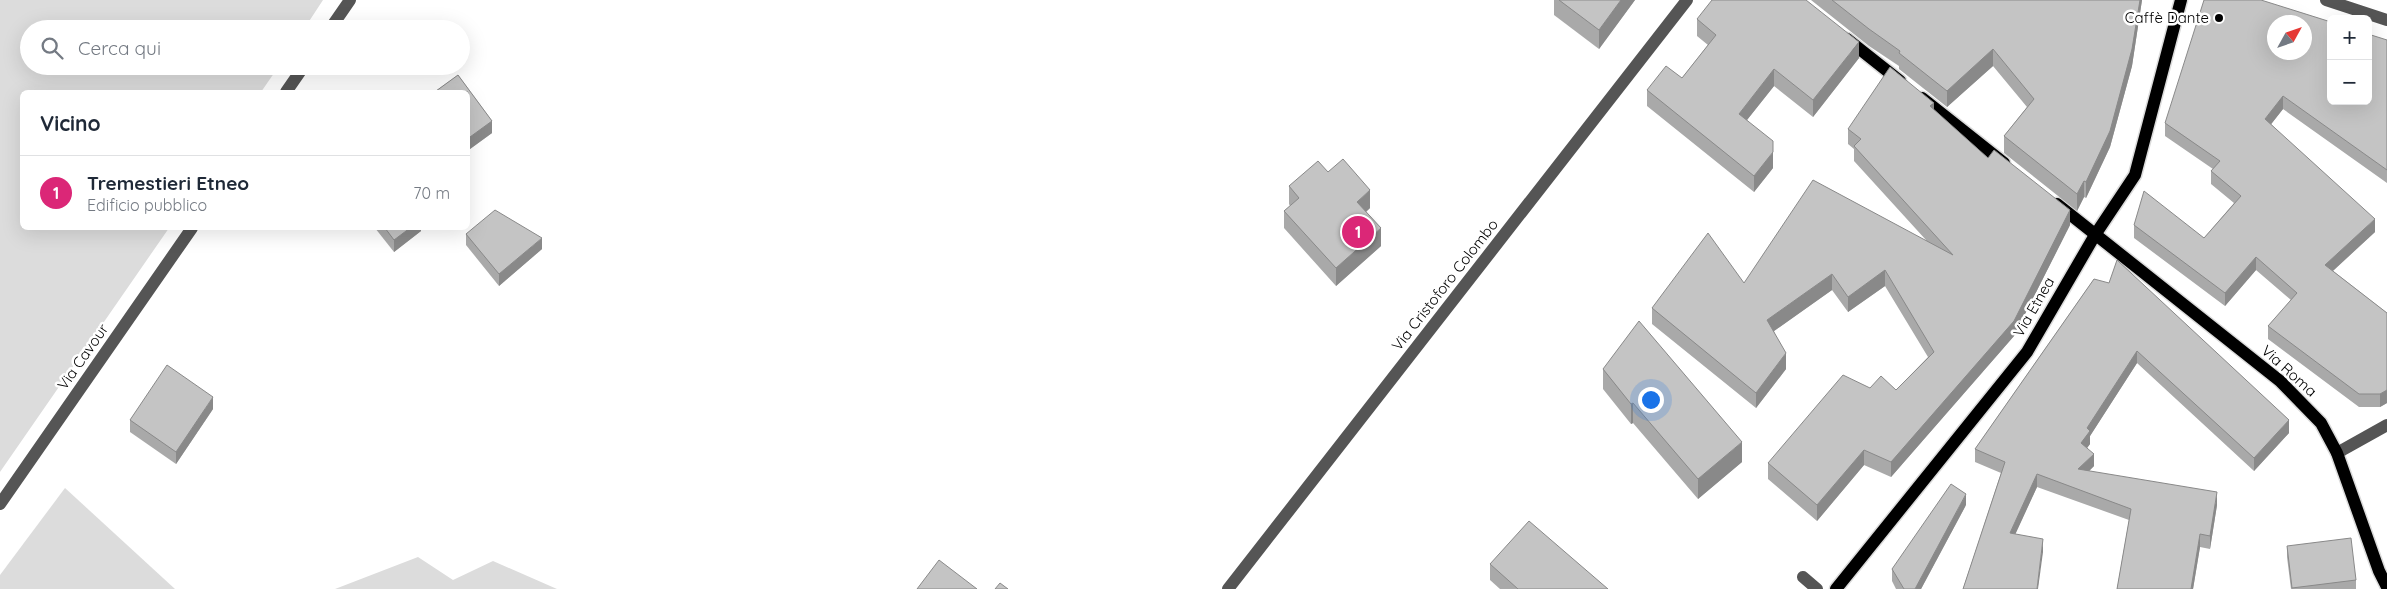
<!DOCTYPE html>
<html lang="it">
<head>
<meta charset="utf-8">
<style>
	body { margin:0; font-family:Quicksand,sans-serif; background:#f2f2f3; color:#1f2937 }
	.controls { position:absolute; right:15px; top:15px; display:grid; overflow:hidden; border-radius:8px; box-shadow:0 5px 20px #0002 }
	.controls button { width:45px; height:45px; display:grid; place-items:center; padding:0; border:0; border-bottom:1px solid #e0e1e3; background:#fff; color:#1f2937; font:25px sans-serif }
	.compass { position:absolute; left:2267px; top:15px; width:45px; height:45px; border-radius:50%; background:#fff; box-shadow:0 5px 20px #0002; rotate:50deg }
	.you { position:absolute; left:1650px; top:399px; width:18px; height:18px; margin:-12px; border:4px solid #fff; border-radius:50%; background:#1a73e8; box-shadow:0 0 0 8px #1a73e833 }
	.badge { display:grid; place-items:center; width:32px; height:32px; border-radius:50%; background:#db2777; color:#fff; font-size:16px; font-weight:700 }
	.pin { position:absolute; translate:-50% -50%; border:2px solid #fff; box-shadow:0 1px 5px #0006 }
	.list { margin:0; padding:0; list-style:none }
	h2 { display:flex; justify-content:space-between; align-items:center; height:65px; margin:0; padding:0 20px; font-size:21px }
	h2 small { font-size:16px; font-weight:400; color:#747a83 }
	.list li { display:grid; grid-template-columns:32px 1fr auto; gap:15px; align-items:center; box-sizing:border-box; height:75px; padding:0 20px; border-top:1px solid #e0e1e3 }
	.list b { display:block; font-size:19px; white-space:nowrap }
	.list p { margin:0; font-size:16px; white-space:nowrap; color:#747a83 }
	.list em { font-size:16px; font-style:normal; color:#747a83 }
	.icon { flex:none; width:28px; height:28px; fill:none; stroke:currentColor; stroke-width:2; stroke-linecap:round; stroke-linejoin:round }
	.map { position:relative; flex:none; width:2387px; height:589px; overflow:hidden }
	.search { position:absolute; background:#fff; box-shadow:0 5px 20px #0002; left:20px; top:20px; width:450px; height:55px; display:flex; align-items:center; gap:12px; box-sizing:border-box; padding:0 18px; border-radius:28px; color:#747a83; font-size:19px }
	.panel { position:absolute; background:#fff; box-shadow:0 5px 20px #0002; left:20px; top:90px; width:450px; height:140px; border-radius:8px }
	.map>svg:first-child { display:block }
</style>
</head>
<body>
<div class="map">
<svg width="2387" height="589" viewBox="0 0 2387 589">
	<rect width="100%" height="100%" fill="#fff"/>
	<g fill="#dcdcdc">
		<polygon points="0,0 323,0 304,29 29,29 29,66 279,66 261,92 22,92 22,228 169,228 0,472"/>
		<polygon points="65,488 175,589 0,589 0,575"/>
		<polygon points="418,557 453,580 493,561 557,589 335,589"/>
	</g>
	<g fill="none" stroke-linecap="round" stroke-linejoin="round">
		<defs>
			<g id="major">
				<polyline points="1847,39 1900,81"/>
				<polyline points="1922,98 2004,163"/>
				<polyline points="2057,204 2280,381 2321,423 2337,453 2379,571 2387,587"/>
				<polyline points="1836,589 2027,352 2095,235 2135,175 2181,0"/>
			</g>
		</defs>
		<use href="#major" stroke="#dbdbdb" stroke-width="15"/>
		<g stroke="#555" stroke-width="12">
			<polyline points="2326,0 2387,20"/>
			<polyline points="330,29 350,0"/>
			<polyline points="286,92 304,66"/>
			<polyline points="2337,453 2387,425"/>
			<polyline points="0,504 192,228"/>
			<polyline points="1803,577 1817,589"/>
			<polyline points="1228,589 1687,0"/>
		</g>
		<use href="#major" stroke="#000" stroke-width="12"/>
	</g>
	<g fill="#a9a9a9">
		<polygon points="1554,0 1635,0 1599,49 1554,15"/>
		<polygon points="1811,0 2142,0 2132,66 2110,147 2086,198 2084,197 2077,211 2004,153 2004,136 2027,107 1993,66 1947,107 1899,69 1899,66 1869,46"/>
		<polygon points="1697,19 1859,58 1813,117 1774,86 1747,120 1773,168 1754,192 1647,106 1647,90 1682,78 1708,45 1697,36"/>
		<polygon points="2387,40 2387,183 2283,109 2271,124 2375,232 2333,271 2387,313 2387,403 2380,407 2359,407 2268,339 2268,326 2291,300 2256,270 2225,306 2134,238 2134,225 2204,238 2234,203 2211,184 2211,171 2213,169 2165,136 2165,123"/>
		<polygon points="458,75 492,121 492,133 470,149 468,145 468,92 436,92 436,91"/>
		<polygon points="1934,110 1988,158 2070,225 2014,336 1891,477 1864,465 1817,521 1768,479 1768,463 1870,388 1896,390 1928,357 1885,286 1848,312 1832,290 1774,331 1786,369 1756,408 1652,324 1652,308 1744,283 1926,240 1854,161 1854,149 1848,144 1848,129"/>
		<polygon points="1328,172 1370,208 1366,212 1381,246 1336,286 1284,228 1284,211 1290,206 1289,204 1289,186"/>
		<polygon points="375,228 421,228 421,231 394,252"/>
		<polygon points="466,234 542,249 499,286 466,245"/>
		<polygon points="2094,279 2289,433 2254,471 2137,363 2090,436 2090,444 2087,448 2094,466 2089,471 2217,505 2210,549 2200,547 2193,589 2117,589 2129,520 2037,487 2015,534 2043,552 1963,589 2001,473 1975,462 1975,449"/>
		<polygon points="1603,369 1742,462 1698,499 1633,423 1631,424 1603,389"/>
		<polygon points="213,409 176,464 130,432 130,420"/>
		<polygon points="1966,505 1921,589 1896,589 1892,581 1892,569"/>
		<polygon points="2287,546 2356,580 2356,589 2291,589 2287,557"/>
		<polygon points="1490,564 1608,589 1500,589 1490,580"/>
	</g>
	<g fill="#898989">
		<polygon points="1621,0 1635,0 1599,49 1599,30"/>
		<polygon points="2140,0 2142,0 2132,66 2110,147 2086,198 2086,182"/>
		<polygon points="1859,42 1859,58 1813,117 1813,100"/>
		<polygon points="1993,49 1993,66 1947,107 1947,91"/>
		<polygon points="1774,69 1774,86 1739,130 1739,114"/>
		<polygon points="2283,96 2283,109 2265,132 2265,119"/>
		<polygon points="1934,103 1934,118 1930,106"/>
		<polygon points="492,121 492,133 470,149 470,137"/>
		<polygon points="1773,152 1773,168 1754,192 1754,176"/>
		<polygon points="2084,181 2084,197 2077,211 2077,194"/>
		<polygon points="1370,190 1370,208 1357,220 1357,202"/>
		<polygon points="2070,210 2070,225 2014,336 1891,477 1891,462"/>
		<polygon points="2375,219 2375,232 2325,278 2325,265"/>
		<polygon points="410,228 421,228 421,231 394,252 394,240"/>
		<polygon points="1381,228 1381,246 1336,286 1336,268"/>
		<polygon points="542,238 542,249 499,286 499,274"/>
		<polygon points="2256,257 2256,270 2225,306 2225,293"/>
		<polygon points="1885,270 1885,286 1848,312 1848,297"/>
		<polygon points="1832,274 1832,290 1767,336 1767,320"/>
		<polygon points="2137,351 2137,363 2090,436 2090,444 2081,456 2081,443 2087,428"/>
		<polygon points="1786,353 1786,369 1756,408 1756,393"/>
		<polygon points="2387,390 2387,403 2380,407 2380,394"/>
		<polygon points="213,397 213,409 176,464 176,452"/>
		<polygon points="1633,403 1633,423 1631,424 1631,404"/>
		<polygon points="2289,420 2289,433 2254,471 2254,458"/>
		<polygon points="1742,442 1742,462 1698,499 1698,479"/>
		<polygon points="1864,450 1864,465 1817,521 1817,505"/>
		<polygon points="2094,454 2094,466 2078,482 2078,469"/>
		<polygon points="2037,474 2037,487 2010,546 2010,533"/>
		<polygon points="2217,492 2217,505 2210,549 2210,536"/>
		<polygon points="1966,494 1966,505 1921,589 1915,589"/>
		<polygon points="2200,534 2200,547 2193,589 2191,589"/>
		<polygon points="2043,539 2043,552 2038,589 2037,589"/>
	</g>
	<g fill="#c4c4c4" stroke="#898989" fill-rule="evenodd">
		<polygon points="1559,0 1621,0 1599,30"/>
		<polygon points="1712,0 1806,0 1859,42 1813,100 1774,69 1739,114 1773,141 1773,152 1754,176 1647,90 1666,66 1682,78 1716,35 1697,19"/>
		<polygon points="1832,0 2140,0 2132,49 2110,131 2086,182 2084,181 2077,194 2004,136 2034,99 1993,49 1947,91 1899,53 1900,51 1869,29"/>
		<path d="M2204 0H2261L2331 22V101H2368V34L2387 40V170L2283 96 2265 119 2375 219 2325 265 2387 313V390L2380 394H2359L2268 326 2297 293 2256 257 2225 293 2134 225 2144 191 2204 238 2241 196 2211 171 2220 161 2165 123ZM2274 22H2304V52H2274Z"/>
		<polygon points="1890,67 1934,103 1930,106 1988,158 1994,150 2070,210 2014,321 1891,462 1864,450 1817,505 1768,463 1843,375 1870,388 1881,376 1896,390 1934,352 1885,270 1848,297 1832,274 1767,320 1786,353 1756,393 1652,308 1708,233 1744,283 1813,180 1953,255 1854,146 1861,139 1848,129"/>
		<polygon points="458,75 492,121 470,137 468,133 468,92 437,92 436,91"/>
		<polygon points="1343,159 1370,190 1357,202 1381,228 1336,268 1284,211 1299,198 1289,186 1318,161 1328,172"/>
		<polygon points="495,210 542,238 499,274 466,234"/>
		<polygon points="385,228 410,228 394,240"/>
		<polygon points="2117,260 2289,420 2254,458 2137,351 2087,428 2090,431 2081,443 2094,454 2078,469 2217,492 2210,536 2200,534 2191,589 2117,589 2131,509 2037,474 2010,533 2043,539 2037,589 1963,589 2005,462 1975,449 2094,279 2109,283"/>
		<polygon points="1639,321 1742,442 1698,479 1633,403 1631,404 1603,369"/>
		<polygon points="167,365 213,397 176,452 130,420"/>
		<polygon points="1951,484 1966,494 1915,589 1904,589 1892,569"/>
		<polygon points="1529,521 1608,589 1518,589 1490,564"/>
		<polygon points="2351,538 2356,580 2292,588 2287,546"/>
		<polygon points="939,560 977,589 917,589"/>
		<polygon points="1000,583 1008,589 995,589"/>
	</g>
	<circle fill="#000" stroke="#fff" stroke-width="2" cx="2219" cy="18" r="5"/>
	<g text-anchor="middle" stroke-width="5" stroke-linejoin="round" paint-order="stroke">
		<g font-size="15" fill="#000" stroke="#fff" text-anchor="end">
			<text x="2209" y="23">Caffè Dante</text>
		</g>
		<g font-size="15" fill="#000" stroke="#fff">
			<text transform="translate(1445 285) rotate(-52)" y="5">Via Cristoforo Colombo</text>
			<text transform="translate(2034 307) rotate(-60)" y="5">Via Etnea</text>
			<text transform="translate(83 357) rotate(-55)" y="5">Via Cavour</text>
			<text transform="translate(2289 371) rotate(42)" y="5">Via Roma</text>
		</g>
	</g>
</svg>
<div class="controls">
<button>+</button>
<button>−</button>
</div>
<svg class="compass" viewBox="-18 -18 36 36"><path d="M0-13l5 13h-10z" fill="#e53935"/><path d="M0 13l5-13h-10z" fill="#747a83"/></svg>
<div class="you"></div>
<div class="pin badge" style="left:1358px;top:232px">1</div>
<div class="search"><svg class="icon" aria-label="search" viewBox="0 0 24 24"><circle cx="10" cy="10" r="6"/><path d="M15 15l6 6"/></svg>Cerca qui</div>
<section class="panel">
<h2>Vicino<small></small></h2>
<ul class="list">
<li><span class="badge">1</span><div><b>Tremestieri Etneo</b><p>Edificio pubblico</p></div><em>70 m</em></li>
</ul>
</section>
</div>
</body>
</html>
